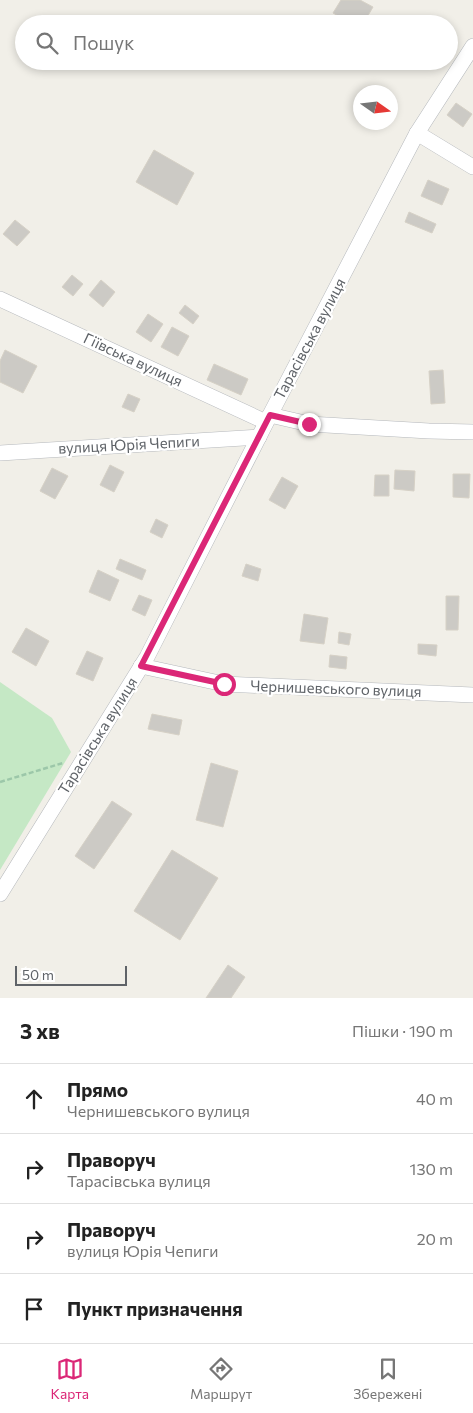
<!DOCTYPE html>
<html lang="uk">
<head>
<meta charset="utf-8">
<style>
	body { margin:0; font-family:Commissioner,sans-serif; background:#f2f2f2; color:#222 }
	.compass { position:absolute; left:353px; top:85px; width:45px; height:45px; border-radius:50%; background:#fff; box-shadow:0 2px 8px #0003; rotate:104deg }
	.scale { position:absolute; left:15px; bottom:12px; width:112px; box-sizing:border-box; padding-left:5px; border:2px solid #5f6368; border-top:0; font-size:14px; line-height:18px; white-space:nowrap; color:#5f6368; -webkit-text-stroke:4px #fff; paint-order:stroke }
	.stop { position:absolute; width:15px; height:15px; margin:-11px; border:4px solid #db2777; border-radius:50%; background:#fff }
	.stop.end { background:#db2777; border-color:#fff; box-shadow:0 1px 5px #0008 }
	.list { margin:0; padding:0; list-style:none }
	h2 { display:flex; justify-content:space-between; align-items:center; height:65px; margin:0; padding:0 20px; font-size:21px }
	h2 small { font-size:16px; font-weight:400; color:#767676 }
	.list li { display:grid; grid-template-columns:32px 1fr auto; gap:15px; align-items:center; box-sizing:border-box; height:70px; padding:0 20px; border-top:1px solid #e0e0e0 }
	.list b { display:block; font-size:19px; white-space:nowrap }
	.list p { margin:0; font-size:16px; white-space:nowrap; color:#767676 }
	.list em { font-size:16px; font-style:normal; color:#767676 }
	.icon { flex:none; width:28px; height:28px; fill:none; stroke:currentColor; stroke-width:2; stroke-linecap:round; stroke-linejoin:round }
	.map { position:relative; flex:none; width:473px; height:998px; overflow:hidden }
	.search { position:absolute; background:#fff; box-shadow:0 2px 8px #0003; left:15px; right:15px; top:15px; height:55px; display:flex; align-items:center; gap:12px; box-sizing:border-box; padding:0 18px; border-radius:28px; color:#767676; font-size:19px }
	.sheet { height:345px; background:#fff }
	nav { display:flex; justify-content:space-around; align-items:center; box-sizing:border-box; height:70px; border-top:1px solid #e0e0e0; background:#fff; font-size:14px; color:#767676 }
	nav a { display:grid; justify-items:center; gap:2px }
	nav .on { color:#db2777 }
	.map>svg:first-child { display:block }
</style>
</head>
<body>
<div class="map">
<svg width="473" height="998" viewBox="0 0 473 998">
	<rect width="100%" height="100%" fill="#f1efe8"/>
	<polygon fill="#c5e8c5" points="0,682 52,718 71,752 0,870"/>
	<g fill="#cccac5" stroke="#d6d1c6">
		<polygon points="341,0 360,0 373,7 363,24 352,24 333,13"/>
		<polygon points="456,103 472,114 463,127 447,115"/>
		<polygon points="154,150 194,173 177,205 136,182"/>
		<polygon points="428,180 449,189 442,205 421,196"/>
		<polygon points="409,212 436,224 432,233 405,222"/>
		<polygon points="15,220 30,232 17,246 3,234"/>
		<polygon points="72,275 83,284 73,296 62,287"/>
		<polygon points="101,280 115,292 103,307 89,295"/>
		<polygon points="185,305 199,316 193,324 179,313"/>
		<polygon points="148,314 163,324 151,342 136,332"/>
		<polygon points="172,327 189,336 178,356 161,347"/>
		<polygon points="5,350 37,366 23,393 0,382 0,361"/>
		<polygon points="214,364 248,379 241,395 207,380"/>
		<polygon points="443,370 445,403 431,404 429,371"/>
		<polygon points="128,394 140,399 134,412 122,407"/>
		<polygon points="110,465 124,472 114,492 100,485"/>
		<polygon points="52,468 68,476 55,499 40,491"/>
		<polygon points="395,470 415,471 414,491 394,489"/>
		<polygon points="453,474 470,474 469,498 453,497"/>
		<polygon points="375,475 389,475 389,496 374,496"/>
		<polygon points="282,477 298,486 285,509 269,500"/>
		<polygon points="156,519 168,525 162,538 150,532"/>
		<polygon points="120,559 146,570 142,580 116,569"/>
		<polygon points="246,564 261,569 258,581 242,576"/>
		<polygon points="98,570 119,580 110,601 89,592"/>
		<polygon points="139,595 152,600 145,616 132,610"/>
		<polygon points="446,596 459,596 458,630 446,630"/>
		<polygon points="304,614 328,618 324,644 300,641"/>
		<polygon points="26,628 49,641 36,666 12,652"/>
		<polygon points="339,632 351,634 349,645 338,643"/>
		<polygon points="418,644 437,645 436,656 418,654"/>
		<polygon points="87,651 103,658 93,681 76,674"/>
		<polygon points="330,655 347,657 346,669 329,667"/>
		<polygon points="152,714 182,720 179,735 148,729"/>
		<polygon points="211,763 238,771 223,827 196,820"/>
		<polygon points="112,801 132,814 94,869 75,856"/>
		<polygon points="172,850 218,878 180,940 134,911"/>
		<polygon points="228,965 245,977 231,998 206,998"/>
	</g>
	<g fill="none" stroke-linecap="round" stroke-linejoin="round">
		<defs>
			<g id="minor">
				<polyline points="417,133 473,167"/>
				<polyline points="0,299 266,422"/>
				<polyline points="270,415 309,424 429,431 473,432"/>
				<polyline points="0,453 259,437"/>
				<polyline points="141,666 224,684 473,695"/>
				<polyline points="0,894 147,657 270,415 417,133 473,46"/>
			</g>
		</defs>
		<use href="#minor" stroke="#b5b8bc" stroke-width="16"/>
		<polyline stroke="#9cc7a9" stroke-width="2.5" stroke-dasharray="5 2.5" stroke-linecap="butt" points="0,782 63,763"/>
		<use href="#minor" stroke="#fff" stroke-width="15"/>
	</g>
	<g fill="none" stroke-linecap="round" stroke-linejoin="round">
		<polyline stroke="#db2777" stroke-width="6" points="224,684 141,666 270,415 309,424"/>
	</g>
	<g text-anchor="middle" stroke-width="4.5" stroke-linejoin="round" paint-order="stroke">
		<g font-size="15" fill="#5f6368" stroke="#fff">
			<text transform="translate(310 339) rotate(-62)" y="5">Тарасівська вулиця</text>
			<text transform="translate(133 360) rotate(25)" y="5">Гіївська вулиця</text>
			<text transform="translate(129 445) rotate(-3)" y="5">вулиця Юрія Чепиги</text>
			<text transform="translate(336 689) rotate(2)" y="5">Чернишевського вулиця</text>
			<text transform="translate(98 736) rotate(-58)" y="5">Тарасівська вулиця</text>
		</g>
	</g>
</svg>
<svg class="compass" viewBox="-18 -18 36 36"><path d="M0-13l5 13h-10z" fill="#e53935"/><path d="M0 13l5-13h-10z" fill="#767676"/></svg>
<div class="scale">50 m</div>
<div class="stop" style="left:224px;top:684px"></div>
<div class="stop end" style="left:309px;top:424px"></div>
<div class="search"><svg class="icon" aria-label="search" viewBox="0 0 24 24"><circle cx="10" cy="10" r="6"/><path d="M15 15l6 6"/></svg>Пошук</div>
</div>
<section class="sheet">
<h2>3 хв<small>Пішки · 190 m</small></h2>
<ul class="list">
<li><svg class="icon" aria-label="ahead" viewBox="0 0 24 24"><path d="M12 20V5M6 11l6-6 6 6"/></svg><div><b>Прямо</b><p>Чернишевського вулиця</p></div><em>40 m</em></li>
<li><svg class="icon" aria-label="right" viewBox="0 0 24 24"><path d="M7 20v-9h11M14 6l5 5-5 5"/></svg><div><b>Праворуч</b><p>Тарасівська вулиця</p></div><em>130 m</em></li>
<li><svg class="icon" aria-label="right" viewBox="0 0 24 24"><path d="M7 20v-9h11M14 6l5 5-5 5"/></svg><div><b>Праворуч</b><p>вулиця Юрія Чепиги</p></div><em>20 m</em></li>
<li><svg class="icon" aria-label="arrive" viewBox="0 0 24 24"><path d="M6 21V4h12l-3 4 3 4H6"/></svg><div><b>Пункт призначення</b></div></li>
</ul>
</section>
<nav>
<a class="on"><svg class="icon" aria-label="map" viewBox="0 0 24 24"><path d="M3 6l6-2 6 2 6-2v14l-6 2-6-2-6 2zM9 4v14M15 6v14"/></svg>Карта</a>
<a><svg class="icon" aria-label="directions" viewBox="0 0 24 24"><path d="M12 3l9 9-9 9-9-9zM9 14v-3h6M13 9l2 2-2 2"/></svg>Маршрут</a>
<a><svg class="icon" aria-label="saved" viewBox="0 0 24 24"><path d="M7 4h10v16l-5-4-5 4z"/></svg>Збережені</a>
</nav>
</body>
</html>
